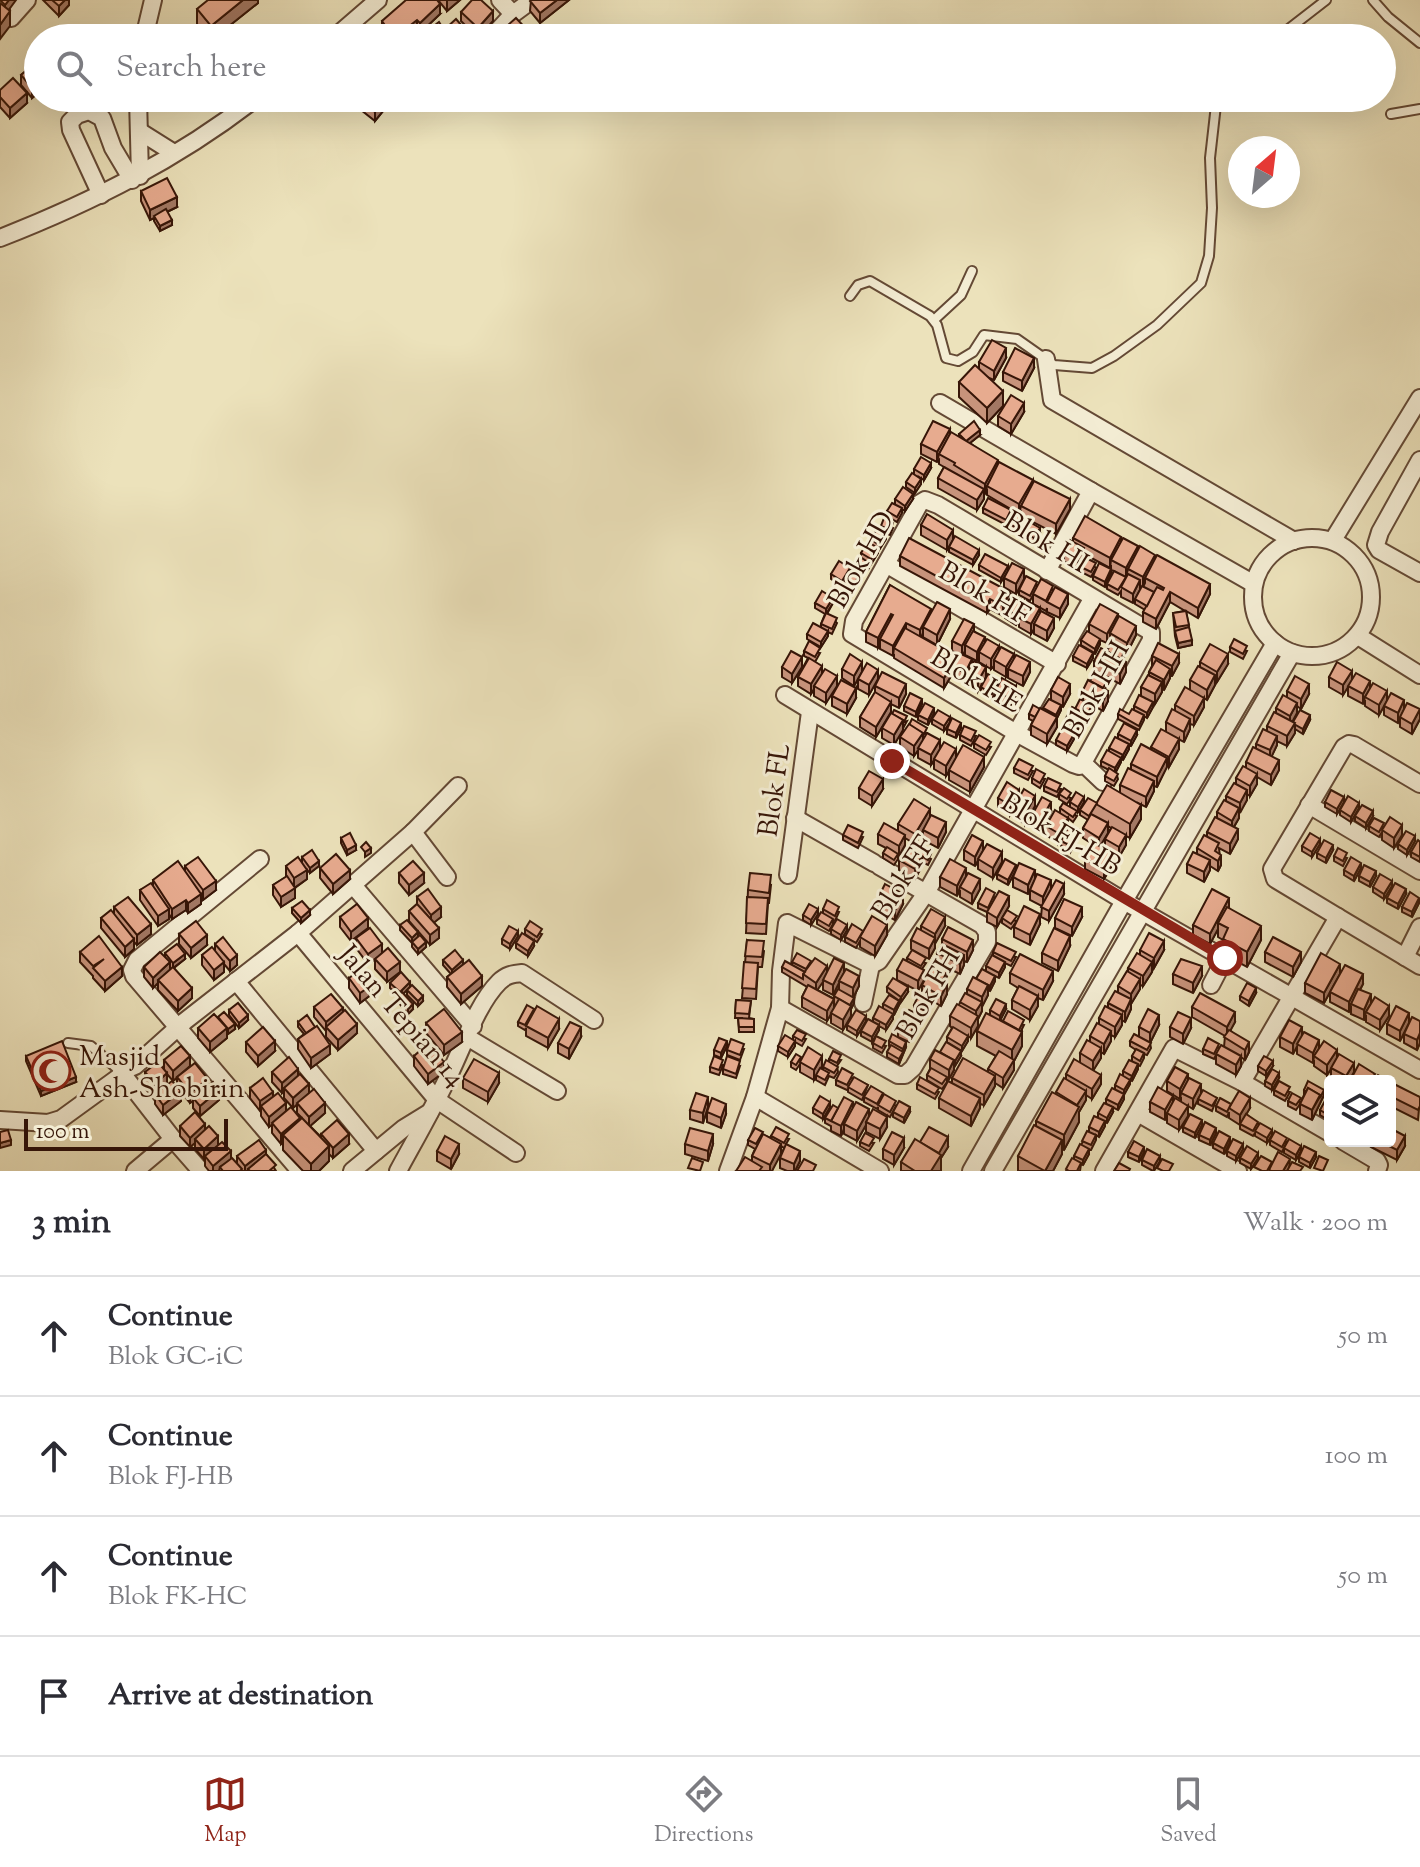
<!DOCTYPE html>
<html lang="en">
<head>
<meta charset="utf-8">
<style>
	body { margin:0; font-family:"Sorts Mill Goudy",serif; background:#f2f2f3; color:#2b2b33 }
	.controls { position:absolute; right:24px; bottom:24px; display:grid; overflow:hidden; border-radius:8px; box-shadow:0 8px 32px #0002 }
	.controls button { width:72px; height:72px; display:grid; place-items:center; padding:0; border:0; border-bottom:2px solid #e1e1e2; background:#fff; color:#2b2b33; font:40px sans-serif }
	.compass { position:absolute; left:1228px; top:136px; width:72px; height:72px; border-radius:50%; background:#fff; box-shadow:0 8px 32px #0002; rotate:28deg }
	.scale { position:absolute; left:24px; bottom:20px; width:204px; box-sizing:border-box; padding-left:8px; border:4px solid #371608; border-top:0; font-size:22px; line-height:28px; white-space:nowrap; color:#371608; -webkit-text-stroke:6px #f3ecd3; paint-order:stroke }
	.stop { position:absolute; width:24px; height:24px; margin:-18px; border:6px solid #8f2418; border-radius:50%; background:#fff }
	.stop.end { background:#8f2418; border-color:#fff; box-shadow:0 2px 8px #0008 }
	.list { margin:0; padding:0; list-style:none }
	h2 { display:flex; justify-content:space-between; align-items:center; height:104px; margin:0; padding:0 32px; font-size:34px }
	h2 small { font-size:26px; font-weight:400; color:#7c7c81 }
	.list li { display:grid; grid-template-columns:52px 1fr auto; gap:24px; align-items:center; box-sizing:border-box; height:120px; padding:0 32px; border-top:2px solid #e1e1e2 }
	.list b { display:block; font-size:30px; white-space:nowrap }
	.list p { margin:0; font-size:26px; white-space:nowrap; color:#7c7c81 }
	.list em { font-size:26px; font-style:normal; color:#7c7c81 }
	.icon { flex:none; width:44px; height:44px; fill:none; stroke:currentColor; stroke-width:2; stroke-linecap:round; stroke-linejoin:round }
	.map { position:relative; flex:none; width:1420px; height:1171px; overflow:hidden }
	.search { position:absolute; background:#fff; box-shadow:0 8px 32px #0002; left:24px; right:24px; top:24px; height:88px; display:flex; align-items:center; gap:20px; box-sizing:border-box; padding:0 28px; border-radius:44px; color:#7c7c81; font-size:30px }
	.sheet { height:584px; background:#fff }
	nav { display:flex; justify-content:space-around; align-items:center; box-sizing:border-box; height:112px; border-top:2px solid #e1e1e2; background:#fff; font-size:22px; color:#7c7c81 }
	nav a { display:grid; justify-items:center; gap:4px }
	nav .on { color:#8f2418 }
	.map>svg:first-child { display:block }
</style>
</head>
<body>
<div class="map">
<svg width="1420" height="1171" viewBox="0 0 1420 1171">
	<rect width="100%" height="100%" fill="#ece2bb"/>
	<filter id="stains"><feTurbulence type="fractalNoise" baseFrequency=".0025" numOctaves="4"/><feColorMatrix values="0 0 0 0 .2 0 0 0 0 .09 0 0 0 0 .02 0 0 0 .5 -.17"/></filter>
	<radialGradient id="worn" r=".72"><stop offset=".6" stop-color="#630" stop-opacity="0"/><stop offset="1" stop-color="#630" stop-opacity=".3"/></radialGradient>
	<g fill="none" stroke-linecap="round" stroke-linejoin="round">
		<defs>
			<g id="service">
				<polyline points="1373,0 1388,17 1420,43"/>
				<polyline points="1277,38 1326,0"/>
				<polyline points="1391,114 1420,109"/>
				<polyline points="850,296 858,285 870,281 930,316 937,325 946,358 958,361 973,352 984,335 1017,339 1054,365 1092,368 1114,356 1157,325 1201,283 1209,256 1212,208 1210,158 1216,105 1220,98"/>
				<polyline points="935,319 961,295 972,271"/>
				<polyline points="68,1043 91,1046 121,1072"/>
			</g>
			<g id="minor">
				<polyline points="500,0 513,14"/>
				<polyline points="11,18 27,0"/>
				<polyline points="144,38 153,0"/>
				<polyline points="334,38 378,0"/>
				<polyline points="491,38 513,14 532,0"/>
				<polyline points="138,98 140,176"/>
				<polyline points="139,131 174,153"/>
				<polyline points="101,195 71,130 70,122 77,115 89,111 102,118 113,148 132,180"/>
				<path d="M0 238C92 202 178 159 256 98"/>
				<polyline points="1046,359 1052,400 1294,541"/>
				<polyline points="940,403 1091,491 1047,571"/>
				<polyline points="1420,460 1380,532 1376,545 1379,550 1420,573"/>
				<polyline points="1091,491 1254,584"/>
				<polygon points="925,500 938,505 1151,632 1151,640 1083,763 1079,766 1073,764 1018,734 852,634 854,621 920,503"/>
				<circle cx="1312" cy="597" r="59"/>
				<polyline points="1333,540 1420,398"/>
				<polyline points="886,564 1057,664"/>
				<polyline points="1358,636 1420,675"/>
				<polyline points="785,695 1124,901 1420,1070"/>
				<polyline points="1083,763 1103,782"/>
				<polyline points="1309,805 1420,871"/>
				<polyline points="795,818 874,863"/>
				<polyline points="413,832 458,786"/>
				<polyline points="260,859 137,960 132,970 134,976 300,1171"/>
				<polyline points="788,875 810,712"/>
				<polyline points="352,884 473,1026"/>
				<polyline points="1338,917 1275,879 1272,869 1344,747 1349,744 1354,745 1420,784"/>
				<polyline points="298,933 437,1100 516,1153"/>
				<polyline points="1405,957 1420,927"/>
				<polyline points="871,965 879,961 926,893 1092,599"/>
				<polyline points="236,981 376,1151"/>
				<polyline points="1211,985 1225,958"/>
				<polyline points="863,1003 871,965"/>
				<polyline points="780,1008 898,1075 905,1075 913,1068 987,942 987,932 982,925 879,866"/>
				<polyline points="467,1037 557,1091"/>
				<polyline points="1242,1082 1338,917 1420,966"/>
				<polyline points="755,1097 880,1171"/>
				<polyline points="1138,1113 1238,1171"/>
				<polyline points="0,1120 48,1123 61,1119 123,1074"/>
				<polyline points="173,1139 121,1072 135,1066 185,1021 298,933 413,832 447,877"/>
				<polyline points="1343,1141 1377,1161 1379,1165 1377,1171"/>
				<polyline points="135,1171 173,1139 201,1171"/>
				<polyline points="352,1171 404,1128 430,1112"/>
				<path d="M398 1171C416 1138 435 1105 451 1071 464 1044 478 1003 499 982 506 975 512 974 522 973L594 1020"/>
				<polyline points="728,1171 755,1097 780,1008 781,971 787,923 871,965"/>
				<polyline points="971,1171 1124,901 1275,643"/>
				<polyline points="993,1171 1292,653"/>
				<polyline points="1104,1171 1174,1048 1242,1082 1330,1133"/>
			</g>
		</defs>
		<use href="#service" stroke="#644935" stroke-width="12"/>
		<use href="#minor" stroke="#644935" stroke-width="20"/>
		<use href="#service" stroke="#f3ecd3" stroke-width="8"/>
		<use href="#minor" stroke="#f3ecd3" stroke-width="16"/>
	</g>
	<g fill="#c7937b" stroke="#371608" stroke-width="2" fill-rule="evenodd">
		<polygon points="43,0 69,0 69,5 59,16"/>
		<polygon points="258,0 258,3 214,38 209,38 197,24 197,9"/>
		<polygon points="438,0 460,0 447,11"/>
		<polygon points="531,0 569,0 540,23 530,11"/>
		<polygon points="461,12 493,21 478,38 461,21"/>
		<polygon points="440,14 420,33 417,30 407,38 387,38 382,31 382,21"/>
		<polygon points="38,61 38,93 32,98 21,85 21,75"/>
		<polygon points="0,90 27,103 10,118 0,107"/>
		<polygon points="356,98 388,98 388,105 375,121 356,106"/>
		<polygon points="440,98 459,98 447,107"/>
		<polygon points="141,191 177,207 167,212 172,225 160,231 154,221 154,218 150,220 141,201"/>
		<polygon points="1006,358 994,380 989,378 1003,406 987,423 959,397 959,382 979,369 979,362"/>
		<polygon points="1034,368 1022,391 1003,381 1003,372"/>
		<polygon points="1024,412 1011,434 998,426 998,416"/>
		<polygon points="950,433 959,437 959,434 980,435 970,443 998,464 1033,484 1070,509 1056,534 1021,516 1021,512 1019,514 987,495 987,491 985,494 984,493 984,499 977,510 938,488 938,478 944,467 939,464 939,460 937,462 921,454 921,444"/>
		<polygon points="931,468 924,480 919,477 921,484 915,493 906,487 906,482 914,473 914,469"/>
		<polygon points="895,499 913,499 905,511 902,509 902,513 897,522 887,516 887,511 895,504"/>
		<polygon points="983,508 1011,515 1006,525 983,513"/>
		<polygon points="1008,523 1040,533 1034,543 1008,528"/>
		<polygon points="921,525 953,540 979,555 973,565 949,552 949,547 951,543 947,550 921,535"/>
		<polygon points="881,526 893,528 890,535 885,533 886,539 879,550 878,549 878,553 871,564 868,562 869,568 862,576 852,569 852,565 861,558 861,553 871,543 871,539 881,530"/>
		<polygon points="1073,538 1121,541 1155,559 1210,594 1198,618 1186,611 1192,645 1178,648 1175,636 1173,613 1185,611 1170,602 1156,629 1143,622 1143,612 1145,610 1135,604 1135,600 1133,603 1121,597 1121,591 1118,595 1107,589 1107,584 1114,571 1111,570 1111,574 1105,587 1093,580 1093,576 1111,569 1111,565 1110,568 1084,554 1084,557 1096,568 1091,577 1079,571 1079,567 1078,569 1064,561 1064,551 1073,542"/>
		<polygon points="900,556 1010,598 1024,608 1040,612 1054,628 1047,641 1034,634 1034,629 1031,634 1019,627 1019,620 1016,625 1005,618 1005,613 1003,616 990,609 987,613 900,566"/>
		<polygon points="979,565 1008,566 1001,582 979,570"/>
		<polygon points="850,573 842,586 831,579 831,574"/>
		<polygon points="1004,578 1024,579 1016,594 1004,587"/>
		<polygon points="859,581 853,591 846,587 846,582"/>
		<polygon points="890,585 931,613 950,619 937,645 923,637 923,633 921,637 957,657 958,654 952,651 952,641 974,631 985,643 1014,658 1030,672 1023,686 1008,678 1008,674 1006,677 994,670 994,666 991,669 979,662 979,657 977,661 965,655 965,651 963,655 972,664 986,677 978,691 966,684 966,679 965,683 951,676 944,688 894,658 894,654 893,656 880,649 880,645 878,648 866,642 866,632"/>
		<polygon points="1037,585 1053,590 1068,604 1060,618 1047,612 1047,608 1046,611 1033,604 1033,595 1030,601 1019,595 1019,590"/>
		<polygon points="837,595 851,595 847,605 837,600"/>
		<polygon points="815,603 833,603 827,614 837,623 832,634 828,632 828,636 821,647 807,639 807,634 821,628 821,624 825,614 815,608"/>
		<polygon points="1118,620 1136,635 1127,653 1125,652 1125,655 1123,660 1126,672 1120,684 1109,678 1109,683 1105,689 1108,701 1103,711 1092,705 1092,710 1078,737 1074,735 1074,739 1067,751 1056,745 1056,740 1065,729 1065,720 1083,700 1083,690 1090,681 1096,671 1094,670 1094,661 1107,651 1111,644 1110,638 1107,643 1100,640 1100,644 1095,654 1093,653 1093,658 1087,668 1073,661 1073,656 1093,652 1081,645 1081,640 1089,632 1089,624"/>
		<polygon points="1230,647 1247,651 1243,659 1230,652"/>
		<polygon points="804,651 820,653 815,662 822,674 837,676 826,703 814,696 814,689 811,694 798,686 798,677 808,658 804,656"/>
		<polygon points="1152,656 1179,663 1172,676 1170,676 1170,678 1164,690 1162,689 1162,692 1155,704 1153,703 1153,707 1147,718 1144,716 1144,720 1139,730 1118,719 1118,714 1129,714 1134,710 1134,706 1141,696 1141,687 1149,676 1149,672 1152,666"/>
		<polygon points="1200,662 1228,664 1217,682 1215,681 1215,685 1207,700 1204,698 1204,707 1194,725 1190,724 1190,729 1184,742 1168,734 1179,749 1169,767 1167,765 1157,787 1154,786 1154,791 1146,807 1138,803 1141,819 1130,838 1126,836 1126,845 1119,857 1105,849 1105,839 1111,828 1108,826 1100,847 1113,864 1104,879 1085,869 1085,859 1094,845 1083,838 1083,828 1088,820 1080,815 1080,810 1120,793 1120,785 1131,770 1131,764 1151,750 1151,747 1166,732 1166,722 1175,711 1175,705 1190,689 1190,680 1200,667"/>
		<polygon points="782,667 802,667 792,683 782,677"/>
		<polygon points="842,669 862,671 906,694 899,708 891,704 891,712 876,737 860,727 860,717 875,693 875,684 869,695 858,689 858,679 854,686 842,678"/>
		<polygon points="1329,677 1352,680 1370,688 1387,700 1404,708 1420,719 1412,734 1400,727 1400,719 1398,723 1384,715 1384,706 1379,715 1365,706 1365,700 1363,704 1348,696 1348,686 1343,695 1329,687"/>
		<polygon points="981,687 1016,695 1009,708 995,700 995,693 992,699 981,692"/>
		<polygon points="1051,690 1070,694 1063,707 1061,706 1061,710 1057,718 1057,727 1047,744 1031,735 1031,725 1033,721 1029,719 1029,714 1040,709 1043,709 1051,700"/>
		<polygon points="1287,691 1309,694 1301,709 1297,706 1297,713 1292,722 1310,720 1303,734 1295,729 1295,733 1287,746 1277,741 1277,745 1271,757 1279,770 1271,785 1257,777 1257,784 1250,796 1247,794 1247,800 1239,813 1239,818 1234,827 1238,839 1230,854 1219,848 1221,865 1218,871 1210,866 1210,870 1204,882 1187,873 1187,864 1197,854 1197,848 1207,837 1207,832 1217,818 1217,812 1226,801 1226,796 1236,784 1236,778 1246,767 1246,762 1256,749 1256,744 1267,731 1267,726 1276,713 1276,708 1287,698"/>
		<polygon points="832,696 856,698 847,714 832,706"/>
		<polygon points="922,704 916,717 904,711 904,706"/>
		<polygon points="934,713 928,725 918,720 918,715"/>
		<polygon points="932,719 950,722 944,731 932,724"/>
		<polygon points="907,721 894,745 882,738 882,728"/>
		<polygon points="961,728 956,738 947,734 947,729"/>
		<polygon points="927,733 940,749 984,767 970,792 949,780 949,771 946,776 934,769 934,761 931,765 918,758 918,750 914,756 900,747 900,737"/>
		<polygon points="1118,734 1137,735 1131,746 1129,745 1129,749 1123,760 1121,759 1121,762 1116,772 1118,779 1114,786 1105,781 1105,776 1109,770 1101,766 1101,761 1109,751 1109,748 1118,738"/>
		<polygon points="960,735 976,736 971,746 960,740"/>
		<polygon points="974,743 991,747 986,755 974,748"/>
		<polygon points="1014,768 1033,771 1028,780 1014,773"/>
		<polygon points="1032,778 1045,779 1040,788 1032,783"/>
		<polygon points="1044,786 1061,789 1057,797 1044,791"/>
		<polygon points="859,788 883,789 872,806 859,798"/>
		<polygon points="1059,794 1071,798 1067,804 1059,799"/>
		<polygon points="998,798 1019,798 1035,806 1025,824 1014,817 1014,808 1010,815 998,807"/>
		<polygon points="1070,802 1084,802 1078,812 1070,807"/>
		<polygon points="1325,802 1344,802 1337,814 1325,807"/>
		<polygon points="1060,808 1077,816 1073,822 1068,818 1068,827 1058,843 1046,835 1046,826 1060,813"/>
		<polygon points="1359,808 1351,822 1340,815 1340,810"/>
		<polygon points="1051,812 1040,832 1031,826 1031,817"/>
		<polygon points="1355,816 1373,816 1366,828 1355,821"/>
		<polygon points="930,817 946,832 938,848 923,840 923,830 915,844 905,838 905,845 899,856 898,855 898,859 894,865 883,858 883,853 886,848 878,844 878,834 898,831 898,824"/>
		<polygon points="1369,826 1384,827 1402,835 1394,848 1382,840 1382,832 1379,837 1369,831"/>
		<polygon points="843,835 863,837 858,848 843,840"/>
		<polygon points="1079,837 1071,851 1061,846 1061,841"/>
		<polygon points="341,838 356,850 347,855 341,843"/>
		<polygon points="1415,841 1407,855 1398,849 1398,844"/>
		<polygon points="1420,842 1420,862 1411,857 1411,852"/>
		<polygon points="1320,844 1312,857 1302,851 1302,846"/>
		<polygon points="906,847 931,859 928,865 922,862 922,866 915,879 899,870 899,860"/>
		<polygon points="964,850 983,850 1002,862 993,878 978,869 978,862 975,866 964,860"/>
		<polygon points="1333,850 1326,863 1317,858 1317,853"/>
		<polygon points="1334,856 1347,858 1343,866 1334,861"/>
		<polygon points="302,857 319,866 310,873 307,870 307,879 295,888 295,898 281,907 273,895 273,885 286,877 286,866 302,862"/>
		<polygon points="185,866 216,890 203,900 201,898 201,904 188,913 186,910 172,919 169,914 169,919 158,926 140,900 140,890 153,885 153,880 185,871"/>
		<polygon points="320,868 350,879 333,894 320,878"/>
		<polygon points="1361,868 1354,881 1344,875 1344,870"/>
		<polygon points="1016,870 1008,885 997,879 997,874 1016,870 1035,879 1051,890 1064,894 1049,921 1041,917 1042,906 1030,900 1030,892 1028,894 1013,887 1013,877"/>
		<polygon points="399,873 424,883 409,895 399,883"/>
		<polygon points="966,875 980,889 972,904 960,897 960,890 957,896 940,887 940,877"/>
		<polygon points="1359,876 1376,876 1370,887 1359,881"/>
		<polygon points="771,885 769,903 768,903 766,934 746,933 748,890"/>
		<polygon points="1392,886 1384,899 1373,892 1373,887"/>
		<polygon points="1406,894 1398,909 1387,903 1387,898"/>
		<polygon points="417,897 441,917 434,922 439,938 430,945 409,921 409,911 417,904"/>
		<polygon points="995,897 1009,906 1002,918 1017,921 1040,924 1030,945 1014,937 1014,927 1016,922 1011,929 1002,923 1002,918 997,927 987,922 987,912 978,908 978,903"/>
		<polygon points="877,900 903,904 895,920 877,910"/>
		<polygon points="1419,903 1412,917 1402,912 1402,907"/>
		<polygon points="114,907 151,934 137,945 134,942 134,949 125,957 101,928 101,918 114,915"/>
		<polygon points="292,908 310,915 301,923 292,913"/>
		<polygon points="1229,908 1261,940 1247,967 1223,954 1223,940 1218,937 1218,929 1210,944 1193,935 1193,925"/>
		<polygon points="823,909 839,912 835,921 833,920 833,924 829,931 817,924 817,919 823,913"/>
		<polygon points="818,914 811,925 803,920 803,915"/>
		<polygon points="340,917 368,928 351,941 340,927"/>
		<polygon points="1082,917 1072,936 1055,928 1055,918"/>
		<polygon points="400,925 418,937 426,947 418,954 412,947 412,942 414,941 412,943 400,930"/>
		<polygon points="921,926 945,926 935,943 935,948 929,959 911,949 911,940 921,931"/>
		<polygon points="525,929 542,934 537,942 525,934"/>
		<polygon points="831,929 847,930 841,940 831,934"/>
		<polygon points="863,931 887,935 875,956 860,947 860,941 856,948 845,942 845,937"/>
		<polygon points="179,934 207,945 191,958 179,944"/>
		<polygon points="518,936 510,949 502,944 502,939"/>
		<polygon points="356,938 382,953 400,972 387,982 375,969 375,959 368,964 356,948"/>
		<polygon points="942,939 973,950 967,962 964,961 964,965 960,974 937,963 937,953 942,945"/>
		<polygon points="747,940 764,951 762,967 758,967 756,999 742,998"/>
		<polygon points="516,943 534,946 528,956 516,948"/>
		<polygon points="215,944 237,965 230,971 224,964 224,972 214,980 202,965 202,955 215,952"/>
		<polygon points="1070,946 1058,971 1042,963 1042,953"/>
		<polygon points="1140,950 1164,950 1154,968 1152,966 1152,972 1143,986 1140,985 1140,989 1131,1004 1131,1009 1125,1022 1122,1020 1122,1025 1115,1037 1111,1035 1111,1041 1104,1054 1101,1052 1101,1058 1093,1070 1101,1084 1092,1099 1086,1095 1086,1100 1079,1112 1079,1122 1064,1150 1062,1149 1062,1154 1053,1171 1018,1171 1018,1156 1036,1126 1036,1121 1066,1079 1066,1074 1080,1062 1080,1053 1090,1041 1090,1036 1099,1024 1099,1018 1108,1008 1108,1003 1118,992 1118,986 1128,971 1128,968 1140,955"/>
		<polygon points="80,952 122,976 105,991 93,978 93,976 80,962"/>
		<polygon points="993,952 1016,957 1011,966 1005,963 1005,967 999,978 995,976 995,981 990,991 988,990 988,995 982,1006 982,1011 978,1019 978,1026 971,1038 968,1036 968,1041 962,1051 947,1042 947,1037 952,1028 950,1026 950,1016 967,994 967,989 986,971 986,966 993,956"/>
		<polygon points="1265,952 1301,962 1293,977 1265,962"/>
		<polygon points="165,953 185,959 174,968 192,998 178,1011 158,990 158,983 153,988 144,977 144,967 165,957"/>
		<polygon points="907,958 926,963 922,969 918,991 897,980 897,970 907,961"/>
		<polygon points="443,960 463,964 482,986 461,1004 447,987 447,977 451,974 443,965"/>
		<path d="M792 962 811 963 827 973 844 972 859 986 853 998 854 1003 851 1009V1016L843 1030 831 1023V1014L827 1021 802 1007V997L807 987 782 972V967L792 965ZM823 981V990L833 995 839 982V990L834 996V999L817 990Z"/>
		<polygon points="930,973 948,974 944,983 947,994 941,1006 931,1000 931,1004 925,1016 914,1010 914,1005 922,995 922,985 930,975"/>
		<polygon points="1010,973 1053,981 1043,1000 1038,998 1038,1006 1030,1020 1012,1009 1012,1000 1018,988 1010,983"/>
		<polygon points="1340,973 1363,984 1360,990 1371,1004 1389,1016 1380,1030 1366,1022 1366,1015 1364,1020 1351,1014 1351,1006 1349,1012 1330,1002 1330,992 1334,985 1324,1003 1305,993 1305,983"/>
		<polygon points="1173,974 1202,976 1193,993 1173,984"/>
		<polygon points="349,978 372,994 360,1003 349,988"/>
		<polygon points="390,983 410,987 403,993 413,1009 408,1014 398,1002 399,996 390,988"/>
		<polygon points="887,987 908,992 901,1002 887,992"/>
		<polygon points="407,990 423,1001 418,1006 407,995"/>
		<polygon points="1256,993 1249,1006 1240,1000 1240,996"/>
		<polygon points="736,1000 751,1001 749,1018 754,1019 754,1032 739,1032 738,1018 743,1018 735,1018"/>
		<polygon points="883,1004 899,1005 894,1015 893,1015 893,1019 886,1030 879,1026 879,1030 872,1042 861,1036 861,1031 873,1022 873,1018 883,1008"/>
		<polygon points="314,1007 343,1013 357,1033 338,1050 326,1037 326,1031 314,1017"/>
		<polygon points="1192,1007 1235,1022 1230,1030 1249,1052 1245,1060 1241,1057 1241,1066 1236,1075 1216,1064 1216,1055 1214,1059 1203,1054 1203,1049 1224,1047 1225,1036 1192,1017"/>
		<polygon points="1006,1009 1000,1020 1024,1025 1021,1031 1022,1046 1014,1061 1014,1070 1003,1088 995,1083 995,1086 984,1105 980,1104 980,1108 971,1126 939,1108 939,1098 952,1082 952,1078 988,1072 988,1069 996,1056 977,1046 977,1031 990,1015 990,1010"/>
		<polygon points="229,1010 248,1020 239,1028 229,1015"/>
		<polygon points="905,1017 922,1022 918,1029 914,1027 909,1042 898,1037 898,1032 905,1021"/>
		<polygon points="218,1018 235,1029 228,1034 227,1033 227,1038 210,1052 198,1038 198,1028"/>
		<polygon points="866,1021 857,1036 847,1030 847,1025"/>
		<polygon points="1420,1021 1420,1043 1417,1050 1404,1043 1404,1034"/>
		<polygon points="298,1022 330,1054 311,1068 298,1049 298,1039 304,1034 298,1027"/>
		<polygon points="518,1022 559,1029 548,1048 526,1036 526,1028 525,1030 518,1026"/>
		<polygon points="426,1023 462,1042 444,1055 426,1033"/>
		<polygon points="1409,1023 1400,1041 1387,1034 1387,1024"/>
		<polygon points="1159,1025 1150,1043 1151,1048 1147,1055 1144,1054 1144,1058 1140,1066 1138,1065 1138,1069 1132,1081 1130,1080 1130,1084 1124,1094 1124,1099 1118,1110 1106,1104 1106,1099 1115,1089 1115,1085 1123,1076 1123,1071 1132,1061 1132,1056 1136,1050 1130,1046 1130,1041 1139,1037 1139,1027"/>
		<polygon points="1170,1027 1191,1028 1183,1044 1170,1037"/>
		<polygon points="1302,1035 1319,1048 1337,1057 1354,1072 1375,1080 1388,1081 1352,1081 1352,1077 1349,1081 1337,1081 1331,1078 1331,1069 1327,1075 1314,1066 1314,1060 1313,1063 1297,1054 1297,1046 1293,1054 1280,1047 1280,1037"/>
		<polygon points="793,1036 806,1039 802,1046 795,1042 795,1046 788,1057 778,1051 778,1046 793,1040"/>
		<polygon points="581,1037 569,1059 558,1053 558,1043"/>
		<polygon points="889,1041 906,1047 899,1064 887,1057 887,1052 890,1047 889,1046"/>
		<polygon points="246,1042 275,1051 258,1066 246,1052"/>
		<polygon points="873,1043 886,1046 882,1053 873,1048"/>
		<polygon points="727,1046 721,1058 714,1055 714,1050"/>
		<polygon points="744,1049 740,1060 727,1055 727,1050"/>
		<polygon points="940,1053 961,1056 955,1066 954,1065 954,1070 949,1079 947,1078 947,1082 942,1089 927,1080 927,1075 930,1069 930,1059"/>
		<polygon points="26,1056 76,1082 41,1096 26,1061"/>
		<polygon points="414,1056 444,1072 428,1084 414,1066"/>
		<polygon points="829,1059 841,1060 837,1066 838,1072 834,1078 829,1076 825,1085 816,1080 816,1077 814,1080 800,1072 800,1064 796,1070 791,1067 791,1062 801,1060 822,1066 821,1069 823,1070 823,1067 829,1062"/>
		<polygon points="164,1060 190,1066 219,1100 200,1116 193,1108 193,1101 190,1103 181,1092 181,1101 163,1115 155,1104 155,1094 177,1087 177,1078 173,1081 167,1074 167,1083 155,1094 145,1082 145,1072 164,1069"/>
		<polygon points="723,1065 719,1075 710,1072 710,1067"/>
		<polygon points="740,1066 736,1078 723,1074 723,1069"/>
		<polygon points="1258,1066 1273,1066 1266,1076 1258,1071"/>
		<polygon points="272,1072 298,1075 309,1094 325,1113 310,1126 321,1137 321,1134 349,1144 333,1158 329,1154 329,1161 319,1171 303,1171 283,1150 283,1142 281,1144 272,1133 272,1124 269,1127 261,1116 261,1110 260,1111 250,1098 250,1088 273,1096 286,1112 302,1118 297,1113 297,1104 293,1108 284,1098 284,1091 282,1093 272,1082"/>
		<polygon points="463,1078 499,1083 488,1102 463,1088"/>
		<polygon points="853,1078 868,1085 862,1100 848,1092 848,1089 847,1090 836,1085 836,1080"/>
		<polygon points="1188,1078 1201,1093 1217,1098 1212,1111 1198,1104 1198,1099 1193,1109 1188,1106 1188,1116 1179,1130 1167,1123 1167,1117 1165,1120 1150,1112 1150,1102 1181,1102 1181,1097 1180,1099 1167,1091 1167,1081"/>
		<polygon points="1279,1078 1272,1090 1265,1086 1265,1081"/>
		<polygon points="1390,1082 1391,1088 1420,1097 1418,1120 1390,1106"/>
		<polygon points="917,1084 939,1092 935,1099 917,1089"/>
		<polygon points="1274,1090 1290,1092 1285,1101 1274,1095"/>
		<polygon points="1304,1090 1324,1095 1312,1120 1300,1114 1300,1104 1296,1110 1288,1106 1288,1101 1301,1102 1304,1095"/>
		<polygon points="883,1096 896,1106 890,1117 878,1110 878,1107 877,1109 864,1102 864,1097"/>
		<polygon points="1330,1102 1330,1121 1320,1115 1320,1110"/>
		<polygon points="1231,1104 1250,1108 1246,1114 1272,1135 1267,1143 1255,1136 1255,1133 1253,1136 1240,1129 1240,1124 1242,1120 1240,1125 1229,1118 1229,1112 1227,1117 1216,1111 1216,1106"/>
		<polygon points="708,1107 703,1123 690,1119 690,1110"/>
		<polygon points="830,1107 823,1119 813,1113 813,1108"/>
		<polygon points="853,1107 887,1127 880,1139 866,1132 866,1125 857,1141 844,1134 844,1129 841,1136 831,1131 831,1126 825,1123 825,1118 838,1108"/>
		<polygon points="707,1112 726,1114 721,1128 707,1122"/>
		<polygon points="893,1112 910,1112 904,1123 893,1117"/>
		<polygon points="1113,1112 1107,1123 1105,1122 1105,1126 1099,1137 1096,1135 1096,1140 1091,1150 1089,1150 1089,1154 1083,1165 1081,1164 1080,1171 1066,1171 1074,1159 1074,1156 1089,1132 1089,1127 1098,1118 1098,1113"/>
		<polygon points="1202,1125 1195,1138 1183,1132 1183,1127"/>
		<polygon points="180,1126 205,1130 231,1159 237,1164 237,1156 266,1154 276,1171 209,1171 205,1166 205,1158 204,1159 195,1149 195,1143 190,1147 180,1136"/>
		<polygon points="1216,1133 1210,1145 1199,1140 1199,1135"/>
		<polygon points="763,1135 771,1138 771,1136 789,1139 786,1144 800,1161 795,1171 787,1171 780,1168 780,1158 784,1148 781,1146 772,1171 736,1171 752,1161 752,1156 755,1149 748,1145 748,1140"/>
		<polygon points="1270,1140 1287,1142 1282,1152 1270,1145"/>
		<polygon points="1371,1141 1390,1141 1405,1146 1397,1160 1371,1147"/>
		<polygon points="860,1142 874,1143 869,1151 860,1146"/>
		<polygon points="920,1142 948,1147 941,1158 941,1171 901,1171 901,1162"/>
		<polygon points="1230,1142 1224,1154 1213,1148 1213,1143"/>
		<polygon points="685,1144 713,1144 708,1161 685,1154"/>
		<polygon points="904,1148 894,1165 883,1159 883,1149"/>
		<polygon points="1284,1148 1301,1151 1296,1160 1284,1153"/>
		<polygon points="1243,1149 1236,1161 1227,1156 1227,1151"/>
		<polygon points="437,1151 459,1154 451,1169 437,1161"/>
		<polygon points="1128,1152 1144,1152 1139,1162 1128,1157"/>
		<polygon points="1299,1157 1316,1157 1310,1168 1299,1162"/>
		<polygon points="1240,1158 1258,1158 1251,1169 1240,1163"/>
		<polygon points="1142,1160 1160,1161 1153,1171 1142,1165"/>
	</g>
	<g fill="#a27864" stroke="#371608" stroke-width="2">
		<polygon points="9,0 16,0 5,15 5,5"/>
		<polygon points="65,0 69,0 69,5 59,16 59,6"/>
		<polygon points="243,0 258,0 258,3 214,38 211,38 211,26"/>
		<polygon points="447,0 460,0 447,11"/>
		<polygon points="557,0 569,0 540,23 540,13"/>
		<polygon points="440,4 440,14 420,33 420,23"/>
		<polygon points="10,11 10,26 0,39 0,25"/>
		<polygon points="493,11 493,21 478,38 478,28"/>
		<polygon points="417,20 417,30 407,38 394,38"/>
		<polygon points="38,83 38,93 32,98 32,88"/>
		<polygon points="27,93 27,103 10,118 10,108"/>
		<polygon points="386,98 388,98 388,105 375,121 375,112"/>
		<polygon points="447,98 459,98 447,107"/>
		<polygon points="177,197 177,207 150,220 150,210"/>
		<polygon points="172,220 172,225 160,231 160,226"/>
		<polygon points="1006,348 1006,358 994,380 994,371"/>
		<polygon points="1034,358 1034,368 1022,391 1022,381"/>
		<polygon points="1003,391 1003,406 987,423 987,408"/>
		<polygon points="1024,403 1024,412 1011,434 1011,424"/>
		<polygon points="950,429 950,439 939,454 937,462 937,452"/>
		<polygon points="980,430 980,435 965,447 965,442"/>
		<polygon points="998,460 998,470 987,486 985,494 985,484"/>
		<polygon points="931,463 931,468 924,480 924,475"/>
		<polygon points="921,479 921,484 915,493 915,488"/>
		<polygon points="1033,480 1033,490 1021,506 1019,514 1019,504"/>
		<polygon points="984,489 984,499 977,510 977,500"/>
		<polygon points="913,494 913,499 905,511 905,506"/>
		<polygon points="1070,499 1070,509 1056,534 1056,524"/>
		<polygon points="1040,528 1040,533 1034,543 1034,538"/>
		<polygon points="953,530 953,540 947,550 947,540"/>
		<polygon points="886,534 886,539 879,550 879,545"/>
		<polygon points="1121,537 1121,546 1111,560 1110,568 1110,558"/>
		<polygon points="1138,546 1138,556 1128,569 1126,577 1126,568"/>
		<polygon points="878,548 878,553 871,564 871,559"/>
		<polygon points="1084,548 1084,558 1078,569 1078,559"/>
		<polygon points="979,550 979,555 973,565 973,560"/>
		<polygon points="1155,555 1155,564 1145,578 1145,583 1143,587 1143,577"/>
		<polygon points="869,563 869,568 862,576 862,571"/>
		<polygon points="1008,566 1008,571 1001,582 1001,578"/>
		<polygon points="850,568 850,573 842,586 842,581"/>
		<polygon points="1024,569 1024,579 1016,594 1016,584"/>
		<polygon points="1111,569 1111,574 1105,587 1105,582"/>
		<polygon points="859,576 859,581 853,591 853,586"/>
		<polygon points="1140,580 1140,590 1133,603 1133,594"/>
		<polygon points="1210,584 1210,594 1198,618 1198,608"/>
		<polygon points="1010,592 1010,602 1005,608 1003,616 1003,606"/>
		<polygon points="1170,592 1170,602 1156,629 1156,619"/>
		<polygon points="1068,594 1068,604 1060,618 1060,609"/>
		<polygon points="833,598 833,603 826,614 826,609"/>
		<polygon points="990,599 990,609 987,613 987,604"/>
		<polygon points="1024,601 1024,611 1019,618 1016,625 1016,615"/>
		<polygon points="1040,608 1040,618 1034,624 1034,629 1031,634 1031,624"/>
		<polygon points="931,609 931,619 923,627 923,633 920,640 920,630"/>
		<polygon points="950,609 950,619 937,645 937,635"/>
		<polygon points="891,614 891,624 880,639 880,645 878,648 878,638"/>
		<polygon points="1118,614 1118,624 1110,633 1110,638 1107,643 1107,634"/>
		<polygon points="1054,618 1054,628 1047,641 1047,631"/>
		<polygon points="906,623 906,632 894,648 893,656 893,646"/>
		<polygon points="974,624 974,634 965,645 965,651 962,656 962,646"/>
		<polygon points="1136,626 1136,635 1127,653 1127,643"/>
		<polygon points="828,631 828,636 821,647 821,642"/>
		<polygon points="985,637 985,647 979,652 979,657 977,661 977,652"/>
		<polygon points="1100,639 1100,644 1095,654 1095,649"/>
		<polygon points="1192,640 1192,645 1178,648 1178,643"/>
		<polygon points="999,646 999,656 994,660 994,666 991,669 991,659"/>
		<polygon points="1093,653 1093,658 1087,668 1087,664"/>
		<polygon points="1014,654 1014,664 1008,669 1008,674 1006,677 1006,667"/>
		<polygon points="1179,654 1179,663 1172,676 1172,666"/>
		<polygon points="1228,654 1228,664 1217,682 1217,672"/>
		<polygon points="802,657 802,667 792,683 792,674"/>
		<polygon points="972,659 972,669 966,674 965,683 965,673"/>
		<polygon points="862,662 862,672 854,686 854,676"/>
		<polygon points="1030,662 1030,672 1023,686 1023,676"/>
		<polygon points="1126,662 1126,672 1120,684 1120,674"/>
		<polygon points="822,666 822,676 814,686 814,689 811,694 811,684"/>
		<polygon points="951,666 951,676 944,688 944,678"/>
		<polygon points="986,667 986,677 978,691 978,681"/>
		<polygon points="1170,669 1170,678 1164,690 1164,680"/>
		<polygon points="878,670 878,679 869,695 869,685"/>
		<polygon points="1352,671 1352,681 1343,695 1343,685"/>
		<polygon points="1215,675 1215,685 1207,700 1207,690"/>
		<polygon points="837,676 837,686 826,703 826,693"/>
		<polygon points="1370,681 1370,691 1365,697 1363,704 1363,694"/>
		<polygon points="1162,682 1162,692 1155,704 1155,694"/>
		<polygon points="906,684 906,694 899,708 899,698"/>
		<polygon points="1070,684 1070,694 1063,707 1063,697"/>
		<polygon points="1309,684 1309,694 1301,709 1301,699"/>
		<polygon points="1016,686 1016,695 1009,708 1009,698"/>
		<polygon points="856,688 856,698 847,714 847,704"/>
		<polygon points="1108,691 1108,701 1103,711 1103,701"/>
		<polygon points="1387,691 1387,701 1379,715 1379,705"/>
		<polygon points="1204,698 1204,707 1194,725 1194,716"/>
		<polygon points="922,699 922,704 916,717 916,712"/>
		<polygon points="1404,700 1404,710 1398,723 1398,713"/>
		<polygon points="891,702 891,712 876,737 876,727"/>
		<polygon points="1153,702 1153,707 1147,718 1147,713"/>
		<polygon points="1297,703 1297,713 1290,726 1290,716"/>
		<polygon points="1061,705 1061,710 1057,718 1057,727 1047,744 1047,734 1056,720 1056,715"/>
		<polygon points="1092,705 1092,710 1086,722 1086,717"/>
		<polygon points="934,708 934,713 928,725 928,720"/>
		<polygon points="1420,709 1420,719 1412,734 1412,724"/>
		<polygon points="1085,714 1085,724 1078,737 1078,728"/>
		<polygon points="1310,715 1310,720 1303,734 1303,729"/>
		<polygon points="950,717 950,722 944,731 944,726"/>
		<polygon points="1190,719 1190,729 1184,742 1184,732"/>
		<polygon points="903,720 903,730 894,745 894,735"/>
		<polygon points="961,723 961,728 956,738 956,733"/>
		<polygon points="1295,723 1295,733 1287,746 1287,736"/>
		<polygon points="1137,730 1137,735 1131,746 1131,741"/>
		<polygon points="923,733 923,743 914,756 914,746"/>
		<polygon points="1074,734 1074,739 1067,751 1067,746"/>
		<polygon points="1277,736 1277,745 1270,760 1270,750"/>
		<polygon points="1179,739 1179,749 1169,767 1169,757"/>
		<polygon points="940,740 940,750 931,765 931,755"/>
		<polygon points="1129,744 1129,749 1123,760 1123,755"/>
		<polygon points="956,749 956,759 946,776 946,766"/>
		<polygon points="984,757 984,767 970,792 970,782"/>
		<polygon points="1121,758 1121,762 1115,773 1115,768"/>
		<polygon points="1167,758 1167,767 1157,787 1157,777"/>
		<polygon points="1279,760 1279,770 1271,785 1271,775"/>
		<polygon points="1257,774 1257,784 1250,796 1250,786"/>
		<polygon points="883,779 883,789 872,806 872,796"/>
		<polygon points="1154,781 1154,791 1146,807 1146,797"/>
		<polygon points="1019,790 1019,800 1010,815 1010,805"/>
		<polygon points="1247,790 1247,800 1240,813 1240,803"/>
		<polygon points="1035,796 1035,806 1025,824 1025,814"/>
		<polygon points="1084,797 1084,802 1078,812 1078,807"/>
		<polygon points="1344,797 1344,802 1337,814 1337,809"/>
		<polygon points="1051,802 1051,812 1040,832 1040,822"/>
		<polygon points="1359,803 1359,808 1351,822 1351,817"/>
		<polygon points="1141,805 1141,819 1130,838 1130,824"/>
		<polygon points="1239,808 1239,818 1232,830 1232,821"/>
		<polygon points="930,809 930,819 915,844 915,834"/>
		<polygon points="1373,811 1373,816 1366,828 1366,823"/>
		<polygon points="1068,818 1068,827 1058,843 1058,833"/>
		<polygon points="946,822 946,832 938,848 938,838"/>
		<polygon points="1108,823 1108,833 1099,848 1099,838"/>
		<polygon points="1402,825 1402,835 1394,848 1394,838"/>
		<polygon points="1238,829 1238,839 1230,854 1230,844"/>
		<polygon points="1079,832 1079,837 1071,851 1071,846"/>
		<polygon points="905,835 905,845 899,856 899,846"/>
		<polygon points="1126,835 1126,845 1119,857 1119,847"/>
		<polygon points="1415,836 1415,841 1407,855 1407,850"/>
		<polygon points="1320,839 1320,844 1312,857 1312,852"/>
		<polygon points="983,841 983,851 975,866 975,857"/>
		<polygon points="356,845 356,850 347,855 347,850"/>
		<polygon points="1333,845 1333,850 1326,863 1326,858"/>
		<polygon points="371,848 371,853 365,857 365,852"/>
		<polygon points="1002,852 1002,862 993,878 993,868"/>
		<polygon points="1113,854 1113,864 1104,879 1104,869"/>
		<polygon points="1221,855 1221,865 1218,871 1218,861"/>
		<polygon points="922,856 922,866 915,879 915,869"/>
		<polygon points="1210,860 1210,870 1204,882 1204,872"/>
		<polygon points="319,861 319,866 310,873 310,868"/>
		<polygon points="1361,863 1361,868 1354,881 1354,876"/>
		<polygon points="1016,865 1016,870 1008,885 1008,880"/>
		<polygon points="966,868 966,878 960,887 957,896 957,886"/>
		<polygon points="307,870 307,879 294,888 294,878"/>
		<polygon points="350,870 350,879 333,894 333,884"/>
		<polygon points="1035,870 1035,880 1028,894 1028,885"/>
		<polygon points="1376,871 1376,876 1370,887 1370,882"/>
		<polygon points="424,873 424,883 409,895 409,885"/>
		<polygon points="980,879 980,889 972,904 972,894"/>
		<polygon points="1051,880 1051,890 1043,907 1043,897"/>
		<polygon points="216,881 216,890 203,900 203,890"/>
		<polygon points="1392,881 1392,886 1384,899 1384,894"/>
		<polygon points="1064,884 1064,894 1049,921 1049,911"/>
		<polygon points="295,888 295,898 281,907 281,897"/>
		<polygon points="1406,889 1406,894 1398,909 1398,904"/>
		<polygon points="201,894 201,904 188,913 188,903"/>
		<polygon points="903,894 903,904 895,920 895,910"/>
		<polygon points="1009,896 1009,906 997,927 997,918"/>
		<polygon points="1229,898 1229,907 1218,923 1218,929 1210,944 1210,934"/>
		<polygon points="1419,898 1419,903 1412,917 1412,912"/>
		<polygon points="186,900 186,910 172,919 172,909"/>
		<polygon points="441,907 441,917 431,925 431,915"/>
		<polygon points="1082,907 1082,917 1072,936 1072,927"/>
		<polygon points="169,909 169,919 158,926 158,916"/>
		<polygon points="818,909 818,914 811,925 811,920"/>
		<polygon points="310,910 310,915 301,923 301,918"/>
		<polygon points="1040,914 1040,924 1030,945 1030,935"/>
		<polygon points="945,917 945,926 935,944 935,934"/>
		<polygon points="368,918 368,928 351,941 351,932"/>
		<polygon points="151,924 151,934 137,945 137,935"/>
		<polygon points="847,925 847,930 841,940 841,935"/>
		<polygon points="887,925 887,935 875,956 875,946"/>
		<polygon points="1261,926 1261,940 1247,967 1247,952"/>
		<polygon points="439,928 439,938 430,945 430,935"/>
		<polygon points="518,931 518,936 510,949 510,944"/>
		<polygon points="418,932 418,937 412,943 412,938"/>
		<polygon points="207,935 207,945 191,958 191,948"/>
		<polygon points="1070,936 1070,946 1058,971 1058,961"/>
		<polygon points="935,938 935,948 929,959 929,949"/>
		<polygon points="134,939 134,949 125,957 125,947"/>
		<polygon points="973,940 973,950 967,962 967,952"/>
		<polygon points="534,941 534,946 528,956 528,951"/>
		<polygon points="1164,941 1164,950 1154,968 1154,958"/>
		<polygon points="426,942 426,947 418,954 418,949"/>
		<polygon points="382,944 382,954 368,964 368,954"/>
		<polygon points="1301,952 1301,962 1293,977 1293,967"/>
		<polygon points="185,954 185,959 173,968 173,963"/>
		<polygon points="237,955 237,965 230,971 230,961"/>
		<polygon points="964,955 964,965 960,974 960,964"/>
		<polygon points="463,960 463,965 452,975 452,970"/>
		<polygon points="170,962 170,972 158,980 158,983 153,988 153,978"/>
		<polygon points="224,962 224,972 214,980 214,970"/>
		<polygon points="400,962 400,972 387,982 387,972"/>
		<polygon points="1005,962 1005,967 999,978 999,973"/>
		<polygon points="1152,962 1152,972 1143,986 1143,976"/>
		<polygon points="844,963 844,973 833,995 833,985"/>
		<polygon points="1340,964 1340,974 1324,1003 1324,993"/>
		<polygon points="827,966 827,976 816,992 816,983"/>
		<polygon points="1202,966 1202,976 1193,993 1193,983"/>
		<polygon points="122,967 122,976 105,991 105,981"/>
		<polygon points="924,970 924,980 918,991 918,981"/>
		<polygon points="1053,971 1053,981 1043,1000 1043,990"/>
		<polygon points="1363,974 1363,984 1352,1004 1351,1004 1349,1012 1349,1002"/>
		<polygon points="482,976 482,986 461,1004 461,994"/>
		<polygon points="859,976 859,986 853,998 853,988"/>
		<polygon points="995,976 995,981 990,991 990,986"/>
		<polygon points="1140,979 1140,989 1131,1004 1131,1009 1125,1022 1125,1012 1131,1000 1131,994"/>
		<polygon points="410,982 410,987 400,997 400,992"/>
		<polygon points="947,984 947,994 941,1006 941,996"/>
		<polygon points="372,985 372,994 360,1003 360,993"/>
		<polygon points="988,985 988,995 982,1007 982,997"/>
		<polygon points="908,987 908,992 901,1002 901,997"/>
		<polygon points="192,988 192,998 178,1011 178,1001"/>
		<polygon points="1256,988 1256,993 1249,1006 1249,1001"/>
		<polygon points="1371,994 1371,1004 1366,1012 1364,1020 1364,1010"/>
		<polygon points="423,996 423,1001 418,1006 418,1001"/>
		<polygon points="1038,996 1038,1006 1030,1020 1030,1010"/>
		<polygon points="854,998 854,1003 851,1009 851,1016 843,1030 843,1020"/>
		<polygon points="834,999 834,1009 827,1021 827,1011"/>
		<polygon points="899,1001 899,1005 894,1015 894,1010"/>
		<polygon points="982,1002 982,1011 978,1019 978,1026 971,1038 971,1028 976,1018 976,1011"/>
		<polygon points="413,1004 413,1009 408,1014 408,1009"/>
		<polygon points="1006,1004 1006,1009 1000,1021 1000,1016"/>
		<polygon points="1389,1006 1389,1016 1380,1030 1380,1020"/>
		<polygon points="343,1008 343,1018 326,1027 326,1032 326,1022"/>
		<polygon points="1235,1012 1235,1022 1227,1037 1227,1027"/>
		<polygon points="1409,1013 1409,1023 1400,1041 1400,1031"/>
		<polygon points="893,1014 893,1019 886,1030 886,1025"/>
		<polygon points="248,1015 248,1020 239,1028 239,1023"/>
		<polygon points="1122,1015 1122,1025 1115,1037 1115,1027"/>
		<polygon points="1159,1015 1159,1025 1150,1043 1150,1033"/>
		<polygon points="866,1016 866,1021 857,1036 857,1031"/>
		<polygon points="1191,1018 1191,1028 1183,1044 1183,1034"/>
		<polygon points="559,1019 559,1029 548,1048 548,1038"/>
		<polygon points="235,1024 235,1029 228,1034 228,1029"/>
		<polygon points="357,1024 357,1033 338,1050 338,1040"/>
		<polygon points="879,1025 879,1030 872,1042 872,1037"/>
		<polygon points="581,1027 581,1037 569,1059 569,1049"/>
		<polygon points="1302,1027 1302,1037 1293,1054 1293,1044"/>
		<polygon points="227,1028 227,1038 210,1052 210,1042"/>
		<polygon points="1111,1031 1111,1041 1104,1054 1104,1044"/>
		<polygon points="462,1032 462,1042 444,1055 444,1045"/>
		<polygon points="1022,1032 1022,1046 1014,1061 1014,1070 1003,1088 1003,1078 1012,1063 1012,1050"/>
		<polygon points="1420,1033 1420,1043 1417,1050 1417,1040"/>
		<polygon points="968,1036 968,1041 962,1051 962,1046"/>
		<polygon points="1319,1040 1319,1050 1314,1056 1313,1063 1313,1053"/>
		<polygon points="275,1041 275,1051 258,1066 258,1056"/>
		<polygon points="727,1041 727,1046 721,1058 721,1053"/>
		<polygon points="795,1041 795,1046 788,1057 788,1052"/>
		<polygon points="906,1042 906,1047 899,1064 899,1059"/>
		<polygon points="1249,1042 1249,1052 1245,1060 1245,1050"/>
		<polygon points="330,1045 330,1054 311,1068 311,1058"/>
		<polygon points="1101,1048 1101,1058 1093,1071 1093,1061"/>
		<polygon points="1337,1050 1337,1060 1327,1075 1327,1065"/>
		<polygon points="961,1051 961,1056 955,1066 955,1061"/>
		<polygon points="190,1056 190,1066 173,1081 173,1071"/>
		<polygon points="822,1056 822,1066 814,1080 814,1070"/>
		<polygon points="1241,1056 1241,1066 1236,1075 1236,1065"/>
		<polygon points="954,1060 954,1070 949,1079 949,1070"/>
		<polygon points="1273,1061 1273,1066 1266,1076 1266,1071"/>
		<polygon points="444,1062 444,1072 428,1084 428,1074"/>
		<polygon points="1354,1063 1354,1072 1349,1081 1346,1081 1346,1076"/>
		<polygon points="1138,1064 1138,1069 1132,1081 1132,1076"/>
		<polygon points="298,1069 298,1079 284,1088 284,1091 282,1093 282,1083"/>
		<polygon points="167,1073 167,1083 155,1094 155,1084"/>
		<polygon points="499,1073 499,1083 488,1102 488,1092"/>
		<polygon points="1279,1073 1279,1078 1272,1090 1272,1085"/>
		<polygon points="1188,1074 1188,1084 1181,1093 1180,1099 1180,1089"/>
		<polygon points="1101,1075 1101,1084 1092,1099 1092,1089"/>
		<polygon points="995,1076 995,1086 984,1105 984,1095"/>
		<polygon points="76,1077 76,1082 41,1096 41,1091"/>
		<polygon points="208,1079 208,1089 193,1098 193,1101 190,1103 190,1093"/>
		<polygon points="1130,1080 1130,1084 1124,1095 1124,1090"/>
		<polygon points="309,1084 309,1094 293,1108 293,1098"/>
		<polygon points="1201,1084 1201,1094 1193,1109 1193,1099"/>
		<polygon points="219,1090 219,1100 200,1116 200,1106"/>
		<polygon points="1324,1090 1324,1095 1312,1120 1312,1110"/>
		<polygon points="181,1091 181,1101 163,1115 163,1105"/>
		<polygon points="1086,1091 1086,1100 1079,1112 1079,1122 1064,1150 1064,1135 1077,1105"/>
		<polygon points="273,1092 273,1102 261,1106 260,1111 260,1101"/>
		<polygon points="1124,1094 1124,1099 1118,1110 1118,1105"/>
		<polygon points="1173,1096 1173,1106 1167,1113 1165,1120 1165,1110"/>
		<polygon points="708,1097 708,1107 703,1123 703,1113"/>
		<polygon points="980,1098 980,1108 971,1126 971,1116"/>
		<polygon points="1250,1098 1250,1108 1240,1125 1240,1115"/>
		<polygon points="830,1102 830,1107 823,1119 823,1114"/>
		<polygon points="853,1102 853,1111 844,1124 844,1129 841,1136 841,1126"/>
		<polygon points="286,1103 286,1113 269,1127 269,1117"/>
		<polygon points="325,1103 325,1113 309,1127 309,1117"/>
		<polygon points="726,1104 726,1114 721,1128 721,1118"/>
		<polygon points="1188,1106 1188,1116 1179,1130 1179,1120"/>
		<polygon points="910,1107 910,1112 904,1123 904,1118"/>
		<polygon points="1113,1107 1113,1112 1107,1123 1107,1118"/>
		<polygon points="869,1109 869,1119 866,1122 866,1125 857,1141 857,1131"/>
		<polygon points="887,1117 887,1127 880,1139 880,1129"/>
		<polygon points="300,1118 300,1128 283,1135 283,1142 281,1144 281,1134"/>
		<polygon points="1202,1120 1202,1125 1195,1138 1195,1133"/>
		<polygon points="1105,1121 1105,1126 1099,1137 1099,1132"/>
		<polygon points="205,1124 205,1134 195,1139 195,1143 190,1147 190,1138"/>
		<polygon points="1216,1128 1216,1133 1210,1145 1210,1140"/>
		<polygon points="1272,1130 1272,1135 1267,1143 1267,1138"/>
		<polygon points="349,1134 349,1144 333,1158 333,1148"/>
		<polygon points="713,1134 713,1144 708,1161 708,1151"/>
		<polygon points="218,1136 218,1146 204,1159 204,1149"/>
		<polygon points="1405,1136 1405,1146 1397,1160 1397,1150"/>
		<polygon points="948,1137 948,1147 941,1158 941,1171 931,1171 938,1154"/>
		<polygon points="1230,1137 1230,1142 1224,1154 1224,1149"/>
		<polygon points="904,1138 904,1148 894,1165 894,1155"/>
		<polygon points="11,1140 11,1145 0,1148 0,1143"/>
		<polygon points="1062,1140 1062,1154 1053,1171 1045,1171"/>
		<polygon points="459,1144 459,1154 451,1169 451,1159"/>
		<polygon points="781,1144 781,1154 772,1171 770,1171 770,1165"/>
		<polygon points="1243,1144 1243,1149 1236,1161 1236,1156"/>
		<polygon points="329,1146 329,1161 319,1171 311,1171 311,1164"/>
		<polygon points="1301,1146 1301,1151 1296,1160 1296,1155"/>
		<polygon points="1144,1147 1144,1152 1139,1162 1139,1157"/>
		<polygon points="1089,1149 1089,1154 1083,1165 1083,1160"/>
		<polygon points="266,1150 266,1160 248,1169 248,1171 245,1171 245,1166"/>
		<polygon points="231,1151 231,1161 220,1167 219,1171 213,1171 213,1166"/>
		<polygon points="800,1151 800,1161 795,1171 794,1171 794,1164"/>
		<polygon points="1316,1152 1316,1157 1310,1168 1310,1163"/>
		<polygon points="1258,1153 1258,1158 1251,1169 1251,1164"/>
		<polygon points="1160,1156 1160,1161 1154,1171 1154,1166"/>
		<polygon points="1290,1159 1289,1171 1283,1171"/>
	</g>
	<g fill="#e7ab8f" stroke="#371608" stroke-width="2">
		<polygon points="0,0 9,0 5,5"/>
		<polygon points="52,0 65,0 59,6"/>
		<polygon points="208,0 243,0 211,26 197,9"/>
		<polygon points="406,0 437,0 440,4 420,23 417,20 394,38 382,21"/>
		<polygon points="472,0 481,0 493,11 478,28 461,12"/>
		<polygon points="531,0 557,0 540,13 530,1"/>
		<polygon points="0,3 10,11 0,25"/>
		<polygon points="516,18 529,32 522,38 493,38"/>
		<polygon points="456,19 468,33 462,38 425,38 422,35 439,22 444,30"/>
		<polygon points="38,61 38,83 32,88 21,75"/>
		<polygon points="13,78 27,93 10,108 0,97 0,90"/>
		<polygon points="358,98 386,98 375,112"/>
		<polygon points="167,178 177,197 150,210 141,191"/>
		<polygon points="166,209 172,220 160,226 154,216"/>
		<polygon points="992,340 1006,348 994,371 979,362"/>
		<polygon points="1015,348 1034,358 1022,381 1003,372"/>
		<polygon points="975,365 1003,391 987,408 959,382"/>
		<polygon points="1011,395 1024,403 1011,424 998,416"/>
		<polygon points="933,421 950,429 937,452 921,444"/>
		<polygon points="974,421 980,430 966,441 959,434"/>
		<polygon points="951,432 998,460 985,484 954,465 955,463 939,454"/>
		<polygon points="921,457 931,463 924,475 914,469"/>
		<polygon points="999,462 1033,480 1019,504 987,486"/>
		<polygon points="944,467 984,489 977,500 938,478"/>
		<polygon points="912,473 921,479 915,488 906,482"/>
		<polygon points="1034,481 1070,499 1056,524 1021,506"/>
		<polygon points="903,487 913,494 905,506 895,499"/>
		<polygon points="988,498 1011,510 1006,520 983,508"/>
		<polygon points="892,503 902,508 897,517 887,511"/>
		<polygon points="1014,513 1040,528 1034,538 1008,523"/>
		<polygon points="927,514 953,530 947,540 921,525"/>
		<polygon points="1085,516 1121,537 1110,558 1073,538"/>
		<polygon points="884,518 893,523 890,530 881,526"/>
		<polygon points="878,528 886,534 879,545 871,539"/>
		<polygon points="955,536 979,550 973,560 949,547"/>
		<polygon points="909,538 1010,592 1003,606 990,599 987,604 900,556"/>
		<polygon points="1123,538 1138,546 1126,568 1111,560"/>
		<polygon points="1070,540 1084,548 1078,559 1064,551"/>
		<polygon points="868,542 878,548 871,559 861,553"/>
		<polygon points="1140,546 1155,555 1143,577 1128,569"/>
		<polygon points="985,554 1008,566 1001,578 979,565"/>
		<polygon points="1157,555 1210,584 1198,608 1170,592 1156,619 1143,612 1157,587 1163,590 1164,588 1145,578"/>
		<polygon points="859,556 869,563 862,571 852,565"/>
		<polygon points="1084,557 1096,563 1091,572 1079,566"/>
		<polygon points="839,561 850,568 842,581 831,574"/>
		<polygon points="1012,563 1024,569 1016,584 1004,578"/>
		<polygon points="1099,563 1111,569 1105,582 1093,576"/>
		<polygon points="1114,571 1126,577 1118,590 1107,584"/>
		<polygon points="851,572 859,576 853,586 846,582"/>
		<polygon points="1128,574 1140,580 1133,594 1121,587"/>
		<polygon points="1026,576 1037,582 1030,596 1019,590"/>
		<polygon points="1041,579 1053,586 1046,601 1033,594"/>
		<polygon points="890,585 931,609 920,630 906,623 893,646 880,639 893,615 891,614 878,638 866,632"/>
		<polygon points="842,586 851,590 847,600 837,595"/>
		<polygon points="1142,586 1154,592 1147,606 1135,599"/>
		<polygon points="1055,587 1068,594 1060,609 1047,602"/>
		<polygon points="822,591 833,598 826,609 815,603"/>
		<polygon points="1012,594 1024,601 1016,615 1005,608"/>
		<polygon points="1027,601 1040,608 1031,624 1019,618"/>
		<polygon points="937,602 950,609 937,635 923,627"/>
		<polygon points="1100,604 1118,614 1107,634 1089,624"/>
		<polygon points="1041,611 1054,618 1047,631 1034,624"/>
		<polygon points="1186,611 1189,625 1176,627 1173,613"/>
		<polygon points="826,613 837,618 832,629 821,624"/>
		<polygon points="1119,616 1136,626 1127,643 1110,633"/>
		<polygon points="964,619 974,624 962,646 952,641"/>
		<polygon points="813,623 828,631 821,642 807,634"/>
		<polygon points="1189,627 1192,640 1178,643 1175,631"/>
		<polygon points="905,628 957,657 959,653 972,659 965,673 951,666 944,678 894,648"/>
		<polygon points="973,631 985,637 977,652 965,645"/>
		<polygon points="1087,631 1100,639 1095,649 1081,640"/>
		<polygon points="987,639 999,646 991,659 979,652"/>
		<polygon points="1234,639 1247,646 1243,654 1230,647"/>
		<polygon points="809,641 820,648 815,657 804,651"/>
		<polygon points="1111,643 1125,650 1121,659 1107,651"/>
		<polygon points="1158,643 1179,654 1172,666 1152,656"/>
		<polygon points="1210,644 1228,654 1217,672 1200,662"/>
		<polygon points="1079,645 1093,653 1087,664 1073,656"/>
		<polygon points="1001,647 1014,654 1006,667 994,660"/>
		<polygon points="1101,648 1126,662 1120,674 1094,661"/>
		<polygon points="791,651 802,657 792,674 782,667"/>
		<polygon points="850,654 862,662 854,676 842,669"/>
		<polygon points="1016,655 1030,662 1023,676 1008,669"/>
		<polygon points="809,658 822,666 811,684 798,677"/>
		<polygon points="1156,660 1170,669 1164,680 1149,672"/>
		<polygon points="974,661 986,667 978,681 966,674"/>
		<polygon points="1337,662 1352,671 1343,685 1329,677"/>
		<polygon points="867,663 878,670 869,685 858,679"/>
		<polygon points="1198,666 1215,675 1207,690 1190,680"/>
		<polygon points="825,669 837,676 826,693 814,686"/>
		<polygon points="1096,671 1109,678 1103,688 1090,681"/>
		<polygon points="882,672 906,684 899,698 875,686"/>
		<polygon points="1356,673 1370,681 1363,694 1348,686"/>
		<polygon points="988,674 999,681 992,694 981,687"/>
		<polygon points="1148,675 1162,682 1155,694 1141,687"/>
		<polygon points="1295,676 1309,684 1301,699 1287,691"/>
		<polygon points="1058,677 1070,684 1063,697 1051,690"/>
		<polygon points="1002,678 1016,686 1009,698 995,691"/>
		<polygon points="841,680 856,688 847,704 832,696"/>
		<polygon points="1088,680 1108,691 1103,701 1083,690"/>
		<polygon points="1373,683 1387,691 1379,705 1365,697"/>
		<polygon points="1185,687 1204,698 1194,716 1175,705"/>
		<polygon points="875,692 891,702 876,727 860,717"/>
		<polygon points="910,693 922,699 916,712 904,706"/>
		<polygon points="1391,693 1404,700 1398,713 1384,706"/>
		<polygon points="1139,695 1153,702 1147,713 1134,706"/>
		<polygon points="1283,695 1297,703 1290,716 1276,708"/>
		<polygon points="1049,699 1061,705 1056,715 1043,708"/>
		<polygon points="1080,699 1092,705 1086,717 1084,716 1085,714 1075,709"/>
		<polygon points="925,703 934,708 928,720 918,715"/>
		<polygon points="1407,703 1420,709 1412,724 1400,717"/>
		<polygon points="1033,705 1040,709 1035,717 1029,714"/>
		<polygon points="1072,707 1085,714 1078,728 1065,720"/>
		<polygon points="1040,708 1057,717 1047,734 1031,725"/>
		<polygon points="1120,709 1129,714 1132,709 1144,715 1139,726 1118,714"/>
		<polygon points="1172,709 1190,719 1184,732 1166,722"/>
		<polygon points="894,710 907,716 904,722 902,722 903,720 892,714"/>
		<polygon points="938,710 950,717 944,726 932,719"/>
		<polygon points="1300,710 1310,715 1303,729 1294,724 1293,722"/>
		<polygon points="1274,712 1295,723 1287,736 1267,726"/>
		<polygon points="891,713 903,720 894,735 882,728"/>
		<polygon points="952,718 961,723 956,733 947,729"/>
		<polygon points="912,719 927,728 924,734 909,725"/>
		<polygon points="1124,723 1137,730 1131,741 1118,734"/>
		<polygon points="909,724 923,733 914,746 900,737"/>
		<polygon points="964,726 976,731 971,741 960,735"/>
		<polygon points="1063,727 1074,734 1067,746 1056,740"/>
		<polygon points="1161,729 1179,739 1169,757 1151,747"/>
		<polygon points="1263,729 1277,736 1270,750 1256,744"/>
		<polygon points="927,733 940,740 931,755 918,748"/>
		<polygon points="979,735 991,742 986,750 974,743"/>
		<polygon points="1115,737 1129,744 1123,755 1109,748"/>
		<polygon points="944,742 956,749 946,766 934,759"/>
		<polygon points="1141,744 1167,758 1157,777 1131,764"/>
		<polygon points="963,745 984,757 970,782 949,770"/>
		<polygon points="1253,747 1279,760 1271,775 1246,762"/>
		<polygon points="1107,750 1121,758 1115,768 1101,761"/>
		<polygon points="1019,759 1033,766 1028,775 1014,768"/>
		<polygon points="1243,766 1257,774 1250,786 1236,778"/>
		<polygon points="1109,768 1118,774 1114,781 1105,776"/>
		<polygon points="1128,768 1154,781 1146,797 1120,785"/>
		<polygon points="1036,769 1045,774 1040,783 1032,778"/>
		<polygon points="869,771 883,779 872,796 859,788"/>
		<polygon points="1048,778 1061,784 1057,792 1044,786"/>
		<polygon points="1007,782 1019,790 1010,805 998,798"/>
		<polygon points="1234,783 1247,790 1240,803 1226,796"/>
		<polygon points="1107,785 1141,805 1130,824 1096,804"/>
		<polygon points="1064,788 1071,793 1067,799 1059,794"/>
		<polygon points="1024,789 1035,796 1025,814 1014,807"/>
		<polygon points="1331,790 1344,797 1337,809 1325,802"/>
		<polygon points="1076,792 1084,797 1078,807 1070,802"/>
		<polygon points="1348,796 1359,803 1351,817 1340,810"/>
		<polygon points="1042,797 1051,802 1040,822 1031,817"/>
		<polygon points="1088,798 1097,803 1089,816 1080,810"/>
		<polygon points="914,799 930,809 915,834 898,824"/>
		<polygon points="1224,800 1239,808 1232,821 1217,812"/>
		<polygon points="1063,803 1077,811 1073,817 1060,808"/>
		<polygon points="1362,805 1373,811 1366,823 1355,816"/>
		<polygon points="1055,810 1068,818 1058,833 1046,826"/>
		<polygon points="1091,814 1108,823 1099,838 1083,828"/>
		<polygon points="931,815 946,822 938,838 923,830"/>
		<polygon points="1215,817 1238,829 1230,844 1207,832"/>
		<polygon points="1390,817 1402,825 1394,838 1382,830"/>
		<polygon points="1374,818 1384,823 1379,832 1369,826"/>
		<polygon points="884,823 905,835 899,846 878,834"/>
		<polygon points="848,825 863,832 858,843 843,835"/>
		<polygon points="1069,826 1079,832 1071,846 1061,841"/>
		<polygon points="1112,827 1126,835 1119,847 1105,839"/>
		<polygon points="1406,831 1415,836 1407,850 1398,844"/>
		<polygon points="350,833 356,845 347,850 341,838"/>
		<polygon points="1310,833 1320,839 1312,852 1302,846"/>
		<polygon points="972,835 983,841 975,857 964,850"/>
		<polygon points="1204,835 1219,843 1215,851 1221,855 1218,861 1197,848"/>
		<polygon points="1324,840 1333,845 1326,858 1317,853"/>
		<polygon points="1418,840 1420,842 1420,857 1411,852"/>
		<polygon points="366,842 371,848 365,852 361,847"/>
		<polygon points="1094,843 1113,854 1104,869 1085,859"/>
		<polygon points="987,844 1002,852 993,868 978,859"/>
		<polygon points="916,846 931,854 928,860 914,851"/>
		<polygon points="887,847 898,854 894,860 883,853"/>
		<polygon points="906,847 922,856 915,869 899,860"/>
		<polygon points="1338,848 1347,853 1343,861 1334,856"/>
		<polygon points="312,850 319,861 310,868 302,857"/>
		<polygon points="1193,852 1210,860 1204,872 1187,864"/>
		<polygon points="336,854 350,870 333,884 320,868"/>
		<polygon points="198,857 216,881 203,890 185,866"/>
		<polygon points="298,857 307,870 294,878 286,866"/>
		<polygon points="1351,857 1361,863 1354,876 1344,870"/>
		<polygon points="950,859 966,868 957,886 940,877"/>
		<polygon points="1005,859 1016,865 1008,880 997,874"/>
		<polygon points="178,861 201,894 188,903 186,900 172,909 153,880"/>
		<polygon points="413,861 424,873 409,885 399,873"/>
		<polygon points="1019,863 1035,870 1028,885 1013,877"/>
		<polygon points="1364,865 1376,871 1370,882 1359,876"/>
		<polygon points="750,873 771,875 769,893 748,890"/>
		<polygon points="968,873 980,879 972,894 960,887"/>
		<polygon points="1037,874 1051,880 1043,897 1030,890"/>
		<polygon points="1380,874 1392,881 1384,894 1373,887"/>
		<polygon points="287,876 295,888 281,897 273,885"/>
		<polygon points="1056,880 1064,884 1049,911 1041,907"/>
		<polygon points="151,883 169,909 158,916 140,890"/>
		<polygon points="1395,883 1406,889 1398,904 1387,898"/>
		<polygon points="885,884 903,894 895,910 877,900"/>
		<polygon points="986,888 995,893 988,908 978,903"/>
		<polygon points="428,889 441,907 431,915 417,897"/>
		<polygon points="1212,889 1229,898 1210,934 1193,925"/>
		<polygon points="999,891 1009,896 997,918 987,912"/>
		<polygon points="1410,892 1419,898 1412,912 1402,907"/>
		<polygon points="128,897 151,924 137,935 114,907"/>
		<polygon points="747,897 768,898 766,924 746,923"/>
		<polygon points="1064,899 1082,907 1072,927 1055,918"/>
		<polygon points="827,900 839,907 835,916 823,909"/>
		<polygon points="302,901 310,910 301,918 292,908"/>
		<polygon points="357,904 368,918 351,932 340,917"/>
		<polygon points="417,904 439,928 430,935 409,911"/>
		<polygon points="809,904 818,909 811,920 803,915"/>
		<polygon points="1024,906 1040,914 1030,935 1014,927"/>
		<polygon points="1227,907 1261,926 1247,952 1223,939 1228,928 1218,923"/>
		<polygon points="931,909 945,917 935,934 921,926"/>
		<polygon points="111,910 134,939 125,947 101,918"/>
		<polygon points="1007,910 1017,916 1011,924 1002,918"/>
		<polygon points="821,912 833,919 829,926 817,919"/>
		<polygon points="872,916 887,925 875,946 860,937"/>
		<polygon points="837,919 847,925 841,935 831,929"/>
		<polygon points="407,920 418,932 412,938 400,925"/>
		<polygon points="196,921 207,935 191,948 179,934"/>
		<polygon points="530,921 542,929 537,937 525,929"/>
		<polygon points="852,924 863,931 856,943 845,937"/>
		<polygon points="509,926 518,931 510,944 502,939"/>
		<polygon points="948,927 973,940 967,952 942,939"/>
		<polygon points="370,928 382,944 368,954 356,938"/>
		<polygon points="917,928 935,938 929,949 911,940"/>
		<polygon points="1054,928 1070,936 1058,961 1042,953"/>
		<polygon points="522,933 534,941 528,951 516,943"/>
		<polygon points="1149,933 1164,941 1154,958 1140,950"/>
		<polygon points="420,935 426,942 418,949 412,942"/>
		<polygon points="99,936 122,967 105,981 93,968 104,959 93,966 80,952"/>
		<polygon points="223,937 237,955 230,961 215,944"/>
		<polygon points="1273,937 1301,952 1293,967 1265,952"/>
		<polygon points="747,940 764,941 762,957 745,956"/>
		<polygon points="997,943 1016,952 1011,961 993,952"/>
		<polygon points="177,944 185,954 173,963 165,953"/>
		<polygon points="942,944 964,955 960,964 937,953"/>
		<polygon points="212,947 224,962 214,970 202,955"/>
		<polygon points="388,948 400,962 387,972 375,959"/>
		<polygon points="455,950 463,960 452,970 443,960"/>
		<polygon points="912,950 926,958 921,966 907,958"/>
		<polygon points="160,952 170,962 153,978 144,967"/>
		<polygon points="797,953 811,961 806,969 792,962"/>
		<polygon points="1137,953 1152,962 1143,976 1128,968"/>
		<polygon points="1321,953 1340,964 1324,993 1305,983"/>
		<polygon points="1020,954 1053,971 1043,990 1010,973"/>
		<polygon points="992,955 1005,962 999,973 986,966"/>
		<polygon points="815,958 827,966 816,983 803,974"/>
		<polygon points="834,958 844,963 833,985 823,980"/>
		<polygon points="903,959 924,970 918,981 897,970"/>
		<polygon points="1181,959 1202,966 1193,983 1173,974"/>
		<polygon points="469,960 482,976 461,994 447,977"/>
		<polygon points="785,961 805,972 803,974 803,979 782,967"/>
		<polygon points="744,962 758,963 756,989 742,988"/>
		<polygon points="936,962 948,969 943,980 930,973"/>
		<polygon points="1345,965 1363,974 1349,1002 1330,992"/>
		<polygon points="173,967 192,988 178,1001 158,980"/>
		<polygon points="362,969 372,985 360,993 349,978"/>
		<polygon points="846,969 859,976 853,988 839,981"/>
		<polygon points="982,969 995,976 990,986 976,979"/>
		<polygon points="1127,971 1140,979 1131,994 1118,986"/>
		<polygon points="401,972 410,982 400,992 390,983"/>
		<polygon points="928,974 947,984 941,996 922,985"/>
		<polygon points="973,977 988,985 982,997 967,989"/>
		<polygon points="893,978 908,987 901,997 887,987"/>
		<polygon points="1247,983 1256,988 1249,1001 1240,996"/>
		<polygon points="412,985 423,996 418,1001 407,990"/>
		<polygon points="808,985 834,999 827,1011 802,997"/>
		<polygon points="1019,986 1038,996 1030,1010 1012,1000"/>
		<polygon points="838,989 854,998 850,1005 834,996"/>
		<polygon points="1358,989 1371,994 1364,1010 1351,1004"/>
		<polygon points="1115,991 1131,999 1125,1012 1108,1003"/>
		<polygon points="402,992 413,1004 408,1009 398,997"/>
		<polygon points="965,993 982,1002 976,1011 960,1002"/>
		<polygon points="1200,993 1235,1012 1227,1027 1192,1007"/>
		<polygon points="331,994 343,1008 326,1022 314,1007"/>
		<polygon points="919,994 931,999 925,1011 914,1005"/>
		<polygon points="889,995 899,1001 894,1010 883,1004"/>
		<polygon points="1375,997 1389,1006 1380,1020 1366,1012"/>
		<polygon points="839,999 851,1006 843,1020 831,1013"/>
		<polygon points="996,999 1006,1004 1000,1016 990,1010"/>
		<polygon points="736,1000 751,1001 749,1014 735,1013"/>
		<polygon points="238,1003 248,1015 239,1023 229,1010"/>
		<polygon points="957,1004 978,1016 971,1028 950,1016"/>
		<polygon points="527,1005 534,1009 525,1025 518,1022"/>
		<polygon points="537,1006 559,1019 548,1038 526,1026"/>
		<polygon points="879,1006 893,1014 886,1025 873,1018"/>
		<polygon points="1105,1006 1122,1015 1115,1027 1099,1018"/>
		<polygon points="1396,1006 1409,1013 1400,1031 1387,1024"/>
		<polygon points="444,1009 462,1032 444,1045 426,1023"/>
		<polygon points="1148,1009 1159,1015 1150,1033 1139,1027"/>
		<polygon points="345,1010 357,1024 338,1040 326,1027"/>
		<polygon points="856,1010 866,1016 857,1031 847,1025"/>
		<polygon points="909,1010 922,1017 918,1024 905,1017"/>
		<polygon points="1008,1011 1024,1020 1019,1030 1003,1021"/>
		<polygon points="224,1012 235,1024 228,1029 218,1017"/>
		<polygon points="1178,1012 1191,1018 1183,1034 1170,1027"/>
		<polygon points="986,1013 1022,1032 1012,1050 977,1031"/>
		<polygon points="214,1014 227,1028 210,1042 198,1028"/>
		<polygon points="307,1015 315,1027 306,1033 298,1022"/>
		<polygon points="1412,1017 1420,1021 1420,1033 1417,1040 1404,1034"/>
		<polygon points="738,1018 754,1019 754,1027 739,1027"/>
		<polygon points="868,1019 879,1025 872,1037 861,1031"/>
		<polygon points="904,1020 914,1025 909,1037 898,1032"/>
		<polygon points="1289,1020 1302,1027 1293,1044 1280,1037"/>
		<polygon points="570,1022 581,1027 569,1049 558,1043"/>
		<polygon points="1097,1023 1111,1031 1104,1044 1090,1036"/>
		<polygon points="317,1026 330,1045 311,1058 298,1039"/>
		<polygon points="263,1027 275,1041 258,1056 246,1042"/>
		<polygon points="953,1027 968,1036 962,1046 947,1037"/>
		<polygon points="797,1030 806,1034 802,1041 793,1036"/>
		<polygon points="1229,1030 1249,1042 1245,1050 1224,1037"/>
		<polygon points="1304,1032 1319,1040 1313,1053 1297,1044"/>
		<polygon points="892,1034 906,1042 903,1049 889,1041"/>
		<polygon points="1134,1034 1151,1043 1147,1050 1130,1041"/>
		<polygon points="785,1035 795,1041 788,1052 778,1046"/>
		<polygon points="876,1036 886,1041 882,1048 873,1043"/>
		<polygon points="719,1038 727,1041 721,1053 714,1050"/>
		<polygon points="1208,1038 1219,1044 1214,1054 1203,1049"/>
		<polygon points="731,1039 744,1044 740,1055 727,1050"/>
		<polygon points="1087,1040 1101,1048 1093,1061 1080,1053"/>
		<polygon points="62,1041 76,1077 41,1091 26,1056"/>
		<polygon points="1324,1041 1337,1050 1327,1065 1314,1056"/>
		<polygon points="946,1042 961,1051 955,1061 940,1052"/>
		<polygon points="429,1043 444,1062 428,1074 414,1056"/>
		<polygon points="891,1045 903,1052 899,1059 887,1052"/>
		<polygon points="1221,1045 1241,1056 1236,1065 1216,1054"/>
		<polygon points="181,1046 190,1056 173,1071 164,1060"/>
		<polygon points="808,1047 822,1056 814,1070 800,1062"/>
		<polygon points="1136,1049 1144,1053 1140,1061 1132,1056"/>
		<polygon points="935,1050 954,1060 949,1070 930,1059"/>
		<polygon points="833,1051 841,1055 837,1063 829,1059"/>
		<polygon points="999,1051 1014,1060 1003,1078 988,1069"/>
		<polygon points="796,1054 801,1057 796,1065 791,1062"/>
		<polygon points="1339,1054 1354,1063 1346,1076 1331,1068"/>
		<polygon points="714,1056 723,1060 719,1070 710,1067"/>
		<polygon points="727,1056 740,1061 736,1074 723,1069"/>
		<polygon points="1264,1056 1273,1061 1266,1071 1258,1066"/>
		<polygon points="289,1057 298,1069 282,1083 272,1072"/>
		<polygon points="963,1058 995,1076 984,1095 952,1078"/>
		<polygon points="474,1059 499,1073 488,1092 463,1078"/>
		<polygon points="1074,1059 1101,1075 1092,1089 1066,1074"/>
		<polygon points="826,1060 838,1067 834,1073 823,1067"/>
		<polygon points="1129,1060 1138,1064 1132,1076 1123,1071"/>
		<polygon points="158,1062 167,1073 155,1084 145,1072"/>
		<polygon points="195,1063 208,1079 190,1093 177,1077"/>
		<polygon points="1359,1064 1375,1074 1370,1081 1358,1081 1352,1077"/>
		<polygon points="1175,1067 1188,1074 1180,1089 1167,1081"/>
		<polygon points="820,1068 829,1073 825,1080 816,1075"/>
		<polygon points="842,1068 853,1074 847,1085 836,1080"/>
		<polygon points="931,1068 947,1077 942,1084 927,1075"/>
		<polygon points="1272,1069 1279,1073 1272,1085 1265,1081"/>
		<polygon points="300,1074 309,1084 293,1098 284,1088"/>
		<polygon points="1120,1074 1130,1080 1124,1090 1115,1085"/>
		<polygon points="1378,1075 1388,1081 1374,1081"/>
		<polygon points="854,1077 868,1085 862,1095 848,1087"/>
		<polygon points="920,1077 939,1088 935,1094 917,1084"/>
		<polygon points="263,1078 273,1092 260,1101 250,1088"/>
		<polygon points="1064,1078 1086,1091 1077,1105 1056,1092"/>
		<polygon points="1189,1078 1201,1084 1193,1099 1181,1093"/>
		<polygon points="172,1081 181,1091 163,1105 155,1094"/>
		<polygon points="948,1081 980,1098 971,1116 939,1098"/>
		<polygon points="1279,1081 1290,1087 1285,1096 1274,1090"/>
		<polygon points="1308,1081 1324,1090 1320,1098 1320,1095 1308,1088 1306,1092 1304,1090"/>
		<polygon points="213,1082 219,1090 200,1106 193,1098"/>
		<polygon points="1394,1084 1420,1097 1420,1106 1418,1110 1390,1096 1390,1091"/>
		<polygon points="871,1086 883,1093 877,1104 864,1097"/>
		<polygon points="1158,1087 1173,1096 1165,1110 1150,1102"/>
		<polygon points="1112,1088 1124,1094 1118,1105 1106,1099"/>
		<polygon points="1308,1088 1320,1095 1312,1110 1300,1104"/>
		<polygon points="314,1089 325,1103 309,1117 297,1103"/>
		<polygon points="1203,1090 1217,1098 1212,1106 1198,1099"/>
		<polygon points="1239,1091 1250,1098 1240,1115 1229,1108"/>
		<polygon points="1052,1092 1079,1107 1064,1135 1036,1121"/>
		<polygon points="278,1093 286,1103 269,1117 261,1106"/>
		<polygon points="696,1093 708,1097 703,1113 690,1110"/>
		<polygon points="1292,1093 1301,1098 1296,1105 1288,1101"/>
		<polygon points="884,1094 896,1101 890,1112 878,1105"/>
		<polygon points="820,1096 830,1102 823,1114 813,1108"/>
		<polygon points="844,1097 853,1102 841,1126 831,1121"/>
		<polygon points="712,1098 726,1104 721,1118 707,1112"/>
		<polygon points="1175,1098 1188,1106 1179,1120 1167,1113"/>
		<polygon points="1220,1098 1231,1104 1227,1112 1216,1106"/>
		<polygon points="1326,1099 1330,1102 1330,1116 1320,1110"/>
		<polygon points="899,1101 910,1107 904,1118 893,1112"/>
		<polygon points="856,1102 869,1109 857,1131 844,1124"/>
		<polygon points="1104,1103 1113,1107 1107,1118 1098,1113"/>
		<polygon points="833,1105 838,1108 831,1121 825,1118"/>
		<polygon points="291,1107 300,1118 281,1134 272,1123"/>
		<polygon points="873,1109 887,1117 880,1129 866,1122"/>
		<polygon points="195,1112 205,1124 190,1138 180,1126"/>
		<polygon points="1190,1114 1202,1120 1195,1133 1183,1127"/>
		<polygon points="1246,1114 1258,1122 1253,1131 1240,1124"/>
		<polygon points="1094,1116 1105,1121 1099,1132 1089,1127"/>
		<polygon points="302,1118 329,1146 311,1164 283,1135"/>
		<polygon points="337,1120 349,1134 333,1148 321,1134"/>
		<polygon points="1205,1122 1216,1128 1210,1140 1199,1135"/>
		<polygon points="1260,1123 1272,1130 1267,1138 1255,1131"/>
		<polygon points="1034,1125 1062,1140 1045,1171 1018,1156"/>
		<polygon points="209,1126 218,1136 204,1149 195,1139"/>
		<polygon points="776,1127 789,1134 784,1143 771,1136"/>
		<polygon points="929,1127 948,1137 939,1153 920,1142"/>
		<polygon points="690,1128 713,1134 708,1151 685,1144"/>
		<polygon points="755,1128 763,1132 756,1144 748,1140"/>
		<polygon points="1390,1128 1405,1136 1397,1150 1379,1141 1390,1141"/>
		<polygon points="8,1130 11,1140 0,1143 0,1132"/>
		<polygon points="1087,1131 1096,1135 1091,1145 1082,1141"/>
		<polygon points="1219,1131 1230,1137 1224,1149 1213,1143"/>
		<polygon points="1275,1131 1287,1138 1282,1147 1270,1140"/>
		<polygon points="892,1132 904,1138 894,1155 883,1149"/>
		<polygon points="865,1133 874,1138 869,1146 860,1142"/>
		<polygon points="763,1134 781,1144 770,1165 752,1156"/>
		<polygon points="445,1136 459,1144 451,1159 437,1151"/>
		<polygon points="915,1139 941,1155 931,1171 915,1171 901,1162"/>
		<polygon points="1233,1139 1243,1144 1236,1156 1227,1151"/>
		<polygon points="1289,1139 1301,1146 1296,1155 1284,1148"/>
		<polygon points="259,1140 266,1150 245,1166 237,1156"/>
		<polygon points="1134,1141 1144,1147 1139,1157 1128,1152"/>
		<polygon points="222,1142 231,1151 213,1166 205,1156"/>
		<polygon points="786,1144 800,1151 794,1164 780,1158"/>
		<polygon points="1080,1144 1089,1149 1083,1160 1074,1156"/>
		<polygon points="1247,1146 1258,1153 1251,1164 1240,1158"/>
		<polygon points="1304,1146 1316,1152 1310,1163 1299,1157"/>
		<polygon points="1147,1149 1160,1156 1154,1166 1142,1160"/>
		<polygon points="1278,1152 1290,1159 1283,1171 1271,1171 1269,1170"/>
		<polygon points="266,1154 276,1165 269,1171 250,1171 248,1169"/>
		<polygon points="1261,1156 1272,1162 1267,1171 1262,1171 1254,1167"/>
		<polygon points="1319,1156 1328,1160 1323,1171 1314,1168"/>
		<polygon points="745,1157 762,1167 759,1171 736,1171"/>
		<polygon points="232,1158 242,1169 240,1171 223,1171 220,1167"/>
		<polygon points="692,1158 703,1162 700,1171 688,1168"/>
		<polygon points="1072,1158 1081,1163 1077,1171 1069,1171 1066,1169"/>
		<polygon points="804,1159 816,1165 813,1171 797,1171"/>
		<polygon points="1162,1159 1173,1164 1169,1171 1163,1171 1157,1168"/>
		<polygon points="1292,1162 1303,1167 1300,1171 1287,1171"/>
		<polygon points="1119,1163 1130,1169 1129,1171 1114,1171"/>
	</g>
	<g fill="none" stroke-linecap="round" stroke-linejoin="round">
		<polyline stroke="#8f2418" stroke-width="10" points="892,761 1225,958"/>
	</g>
	<defs>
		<symbol id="mosque-ring" viewBox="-11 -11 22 22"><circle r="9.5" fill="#f3ecd3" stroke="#8f2418" stroke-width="1.5"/><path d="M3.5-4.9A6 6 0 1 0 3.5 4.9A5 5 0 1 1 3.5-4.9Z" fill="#8f2418"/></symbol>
	</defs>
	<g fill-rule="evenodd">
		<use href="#mosque-ring" x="29" y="1049" width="44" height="44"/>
	</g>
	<g text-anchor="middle" stroke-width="6" stroke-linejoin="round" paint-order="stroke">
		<g font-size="28" fill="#371608" stroke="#f3ecd3">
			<text transform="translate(1047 541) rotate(31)" y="10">Blok HI</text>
			<text transform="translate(860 559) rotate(-61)" y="10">Blok HD</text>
			<text transform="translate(985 592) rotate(30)" y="10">Blok HF</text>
			<text transform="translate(977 679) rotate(31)" y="10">Blok HE</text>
			<text transform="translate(1095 689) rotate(-61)" y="10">Blok HH</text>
			<text transform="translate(773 790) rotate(-82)" y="10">Blok FL</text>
			<text transform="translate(1062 833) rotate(31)" y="10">Blok FJ-HB</text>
			<text transform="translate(902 877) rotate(-58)" y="10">Blok FF</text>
			<text transform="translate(927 993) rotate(-60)" y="10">Blok FH</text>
			<text transform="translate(403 1015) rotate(49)" y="10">Jalan Tepian 14</text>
		</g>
		<g font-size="28" fill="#371608" stroke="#f3ecd3" text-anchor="start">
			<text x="79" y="1065">Masjid<tspan x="79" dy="32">Ash-Shobirin</tspan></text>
		</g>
	</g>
	<rect width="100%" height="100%" filter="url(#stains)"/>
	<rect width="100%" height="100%" fill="url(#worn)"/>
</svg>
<div class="controls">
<button><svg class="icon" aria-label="layers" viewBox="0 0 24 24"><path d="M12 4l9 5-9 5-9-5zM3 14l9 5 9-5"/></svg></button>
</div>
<svg class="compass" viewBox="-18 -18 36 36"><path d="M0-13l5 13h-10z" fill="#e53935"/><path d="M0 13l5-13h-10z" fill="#7c7c81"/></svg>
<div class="scale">100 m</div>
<div class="stop" style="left:1225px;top:958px"></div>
<div class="stop end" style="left:892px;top:761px"></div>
<div class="search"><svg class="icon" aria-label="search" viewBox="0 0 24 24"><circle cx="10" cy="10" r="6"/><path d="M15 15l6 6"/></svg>Search here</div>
</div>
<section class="sheet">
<h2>3 min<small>Walk · 200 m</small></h2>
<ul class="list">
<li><svg class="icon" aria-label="ahead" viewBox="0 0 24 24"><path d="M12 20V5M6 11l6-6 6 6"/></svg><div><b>Continue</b><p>Blok GC-iC</p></div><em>50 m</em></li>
<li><svg class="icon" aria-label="ahead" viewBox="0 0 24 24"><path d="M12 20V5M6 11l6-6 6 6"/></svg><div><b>Continue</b><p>Blok FJ-HB</p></div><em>100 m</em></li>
<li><svg class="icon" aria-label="ahead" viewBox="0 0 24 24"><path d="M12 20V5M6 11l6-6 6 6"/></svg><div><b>Continue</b><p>Blok FK-HC</p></div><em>50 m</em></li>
<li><svg class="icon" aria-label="arrive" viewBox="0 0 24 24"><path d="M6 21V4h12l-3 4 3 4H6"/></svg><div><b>Arrive at destination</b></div></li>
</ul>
</section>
<nav>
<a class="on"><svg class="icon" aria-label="map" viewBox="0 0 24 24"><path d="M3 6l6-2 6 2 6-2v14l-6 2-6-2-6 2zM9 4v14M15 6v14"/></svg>Map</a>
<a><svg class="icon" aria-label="directions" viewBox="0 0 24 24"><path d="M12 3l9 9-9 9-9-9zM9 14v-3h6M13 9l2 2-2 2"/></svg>Directions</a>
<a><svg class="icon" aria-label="saved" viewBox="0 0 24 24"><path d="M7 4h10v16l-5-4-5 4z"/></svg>Saved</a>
</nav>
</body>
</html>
